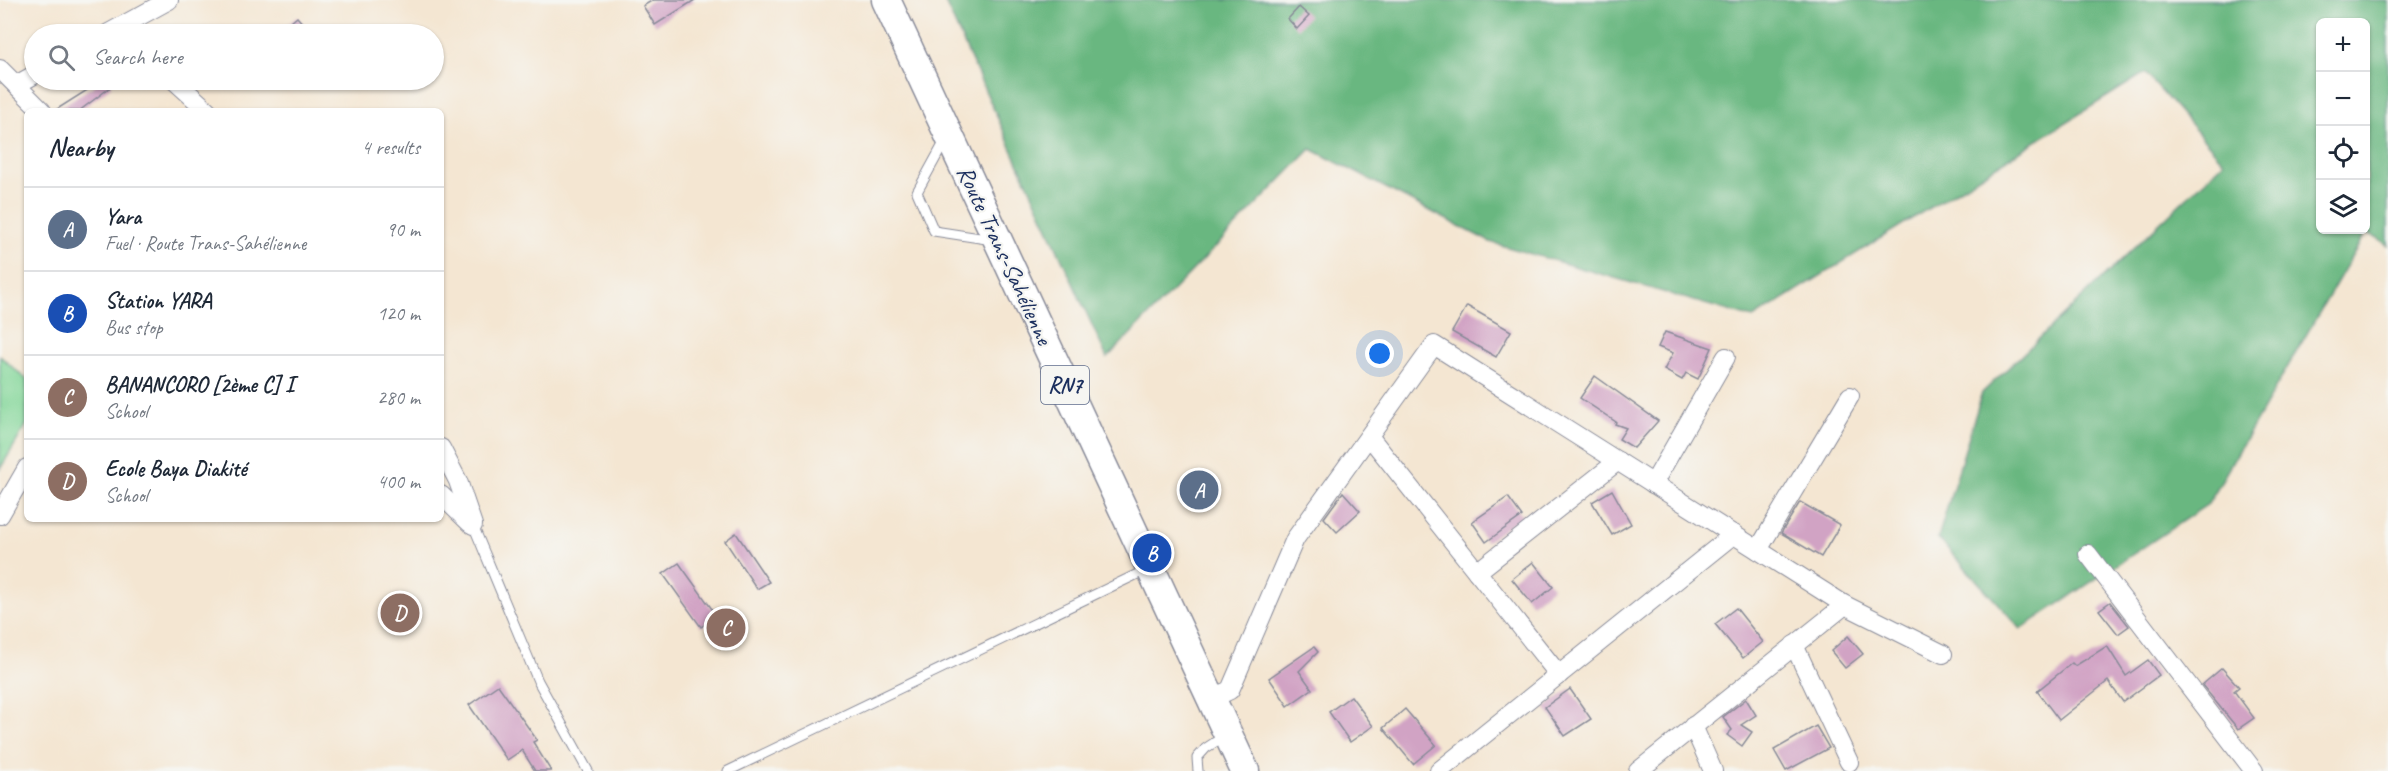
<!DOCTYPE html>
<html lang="en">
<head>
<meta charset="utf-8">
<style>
	body { margin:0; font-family:Caveat,sans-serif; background:#f6f6f7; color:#1f2937 }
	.controls { position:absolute; right:18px; top:18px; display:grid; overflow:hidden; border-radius:9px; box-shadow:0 2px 4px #0004 }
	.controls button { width:54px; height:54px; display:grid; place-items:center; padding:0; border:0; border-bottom:2px solid #e0e1e3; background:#fff; color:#1f2937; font:30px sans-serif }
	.you { position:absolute; left:1380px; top:354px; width:21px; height:21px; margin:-15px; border:4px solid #fff; border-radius:50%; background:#1a73e8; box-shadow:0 0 0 9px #1a73e833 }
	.badge { display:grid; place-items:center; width:39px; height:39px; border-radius:50%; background:#1f6fb2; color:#fff; font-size:20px; font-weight:700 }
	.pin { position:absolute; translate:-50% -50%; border:3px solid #fff; box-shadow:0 2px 6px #0006 }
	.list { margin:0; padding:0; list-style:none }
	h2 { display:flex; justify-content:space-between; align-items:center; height:78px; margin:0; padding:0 24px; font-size:26px }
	h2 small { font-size:20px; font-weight:400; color:#747a83 }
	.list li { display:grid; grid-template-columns:39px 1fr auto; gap:18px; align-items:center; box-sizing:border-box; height:84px; padding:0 24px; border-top:2px solid #e0e1e3 }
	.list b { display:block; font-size:22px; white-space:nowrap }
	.list p { margin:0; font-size:20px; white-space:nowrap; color:#747a83 }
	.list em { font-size:20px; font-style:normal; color:#747a83 }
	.icon { flex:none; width:33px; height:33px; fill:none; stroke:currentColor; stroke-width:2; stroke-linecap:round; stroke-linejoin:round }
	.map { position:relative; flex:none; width:2388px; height:771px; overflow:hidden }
	.search { position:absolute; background:#fff; box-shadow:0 2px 4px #0004; left:24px; top:24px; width:420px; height:66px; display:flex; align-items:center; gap:15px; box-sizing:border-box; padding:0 21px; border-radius:33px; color:#747a83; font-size:22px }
	.panel { position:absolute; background:#fff; box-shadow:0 2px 4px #0004; left:24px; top:108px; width:420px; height:414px; border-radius:9px }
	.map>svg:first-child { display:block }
</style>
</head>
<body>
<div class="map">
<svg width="2388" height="771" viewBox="0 0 2388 771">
	<rect width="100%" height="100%" fill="#f6f6f2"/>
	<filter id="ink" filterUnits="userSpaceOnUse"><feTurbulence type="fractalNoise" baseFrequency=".0167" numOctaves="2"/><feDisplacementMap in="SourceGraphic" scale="12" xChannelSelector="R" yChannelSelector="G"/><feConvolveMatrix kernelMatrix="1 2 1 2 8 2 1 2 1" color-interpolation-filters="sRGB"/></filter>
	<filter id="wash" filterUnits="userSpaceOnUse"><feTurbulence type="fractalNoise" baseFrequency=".008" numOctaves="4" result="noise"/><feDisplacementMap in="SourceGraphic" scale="24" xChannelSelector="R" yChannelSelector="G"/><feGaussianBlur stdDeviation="1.35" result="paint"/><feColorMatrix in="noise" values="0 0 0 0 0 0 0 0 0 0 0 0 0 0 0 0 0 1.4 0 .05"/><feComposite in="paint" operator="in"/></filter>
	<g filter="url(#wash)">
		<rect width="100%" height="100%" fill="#f4e6d2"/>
		<polygon fill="#82d698" stroke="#4e827b" stroke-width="1.5" points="0,356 27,380 27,424 0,469"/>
		<path fill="#69b780" stroke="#42736f" stroke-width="1.5" fill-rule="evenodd" d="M944 0H2388V245L2366 232 2208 504 2021 629 1938 538 1982 393 2224 162 2145 73 1753 318 1490 242 1311 149 1107 358ZM2320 22H2366V230H2320Z"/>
		<g id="blocks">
			<g fill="#d1a3c4">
				<polygon points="653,0 695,0 655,25 643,6"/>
				<polygon points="1299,7 1309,16 1297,29 1288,19"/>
				<polygon points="297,17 312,34 277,34"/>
				<polygon points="103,80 107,80 112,86 79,111 54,111"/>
				<polygon points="1467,306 1511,331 1496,357 1452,332"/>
				<polygon points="1665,332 1712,348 1698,379 1686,373 1682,380 1664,370 1673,353 1658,347"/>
				<polygon points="1595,376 1658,421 1634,448 1619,439 1626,428 1615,424 1616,422 1580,398"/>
				<polygon points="1612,490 1631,524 1612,535 1592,502"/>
				<polygon points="1343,492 1360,511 1337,532 1324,518"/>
				<polygon points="1508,497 1522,516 1486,542 1472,522"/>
				<polygon points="1800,502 1840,525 1821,557 1781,533"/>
				<polygon points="736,533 769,582 757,589 725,541"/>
				<polygon points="1533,562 1553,587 1532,604 1512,579"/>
				<polygon points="679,563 717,616 701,627 663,574"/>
				<polygon points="2110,602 2129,626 2118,634 2099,610"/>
				<polygon points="1736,608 1763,642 1743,658 1715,624"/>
				<polygon points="1848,636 1863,654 1845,668 1831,651"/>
				<polygon points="2107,646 2126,676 2148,660 2159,675 2123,702 2108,681 2059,720 2037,691 2072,663 2075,666"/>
				<polygon points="1314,647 1318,652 1299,671 1312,689 1288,706 1269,678"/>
				<polygon points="2222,668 2239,687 2234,691 2254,718 2238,729 2202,685"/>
				<polygon points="498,685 537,740 533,742 551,771 535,771 522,750 507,760 469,705"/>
				<polygon points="1570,689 1591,719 1565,736 1545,707"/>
				<polygon points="1351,696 1373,726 1350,742 1329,712"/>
				<polygon points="1746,699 1756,715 1741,725 1752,732 1742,746 1727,735 1732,730 1723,717"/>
				<polygon points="1405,709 1436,745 1413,764 1383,728"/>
				<polygon points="1816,726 1829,748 1786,771 1774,750"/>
			</g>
		</g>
	</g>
	<g filter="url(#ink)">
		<use href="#blocks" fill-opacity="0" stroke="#888a98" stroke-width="1.5"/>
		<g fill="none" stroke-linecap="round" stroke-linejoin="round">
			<defs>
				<g id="service">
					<polyline points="945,141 917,192 934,231 993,240"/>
					<polyline points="473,525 538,681 588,771"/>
					<polyline points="728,771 1148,569"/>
					<polyline points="1198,771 1197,758 1206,748 1226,735"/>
				</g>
				<g id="minor">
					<polyline points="107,34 169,0"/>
					<polyline points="0,69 42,111"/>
					<polyline points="174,80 208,111"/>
					<polyline points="16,85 34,75"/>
					<polyline points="1369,436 1559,675"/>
					<polyline points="441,448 458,481 473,525"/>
					<polyline points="1653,484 1726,357"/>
					<polyline points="441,495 470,523"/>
					<polyline points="0,515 27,468"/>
					<polyline points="1758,550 1850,396"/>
					<polyline points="2088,554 2254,771"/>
					<polyline points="1477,572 1618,461"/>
					<polyline points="1794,645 1849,762"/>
					<polyline points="1211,699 1230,690 1295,539 1434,345 1845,605 1943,654"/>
					<polyline points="1693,726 1713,771"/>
					<polyline points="1439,771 1734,534"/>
					<polyline points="1638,771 1845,605"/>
				</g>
				<polyline id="trunk" points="886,0 1245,771"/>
			</defs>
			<use href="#service" stroke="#888a98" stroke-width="11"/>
			<use href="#minor" stroke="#888a98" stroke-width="20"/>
			<use href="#trunk" stroke="#888a98" stroke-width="31"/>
			<use href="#service" stroke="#fff" stroke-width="9"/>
			<use href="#minor" stroke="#fff" stroke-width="18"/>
			<use href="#trunk" stroke="#fff" stroke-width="28"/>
		</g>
	</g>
	<g text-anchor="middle" stroke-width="4.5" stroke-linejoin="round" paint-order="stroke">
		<rect fill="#f6f6f2" stroke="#5d6b8a" stroke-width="1.5" x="1041" y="366" width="48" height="38" rx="4.5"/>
		<g font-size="22" font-weight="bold" fill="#1b2f5e">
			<text x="1065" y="393">RN7</text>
		</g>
		<g font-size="24" fill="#1b2f5e" stroke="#f6f6f2">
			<text transform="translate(1005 255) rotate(65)" y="8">Route Trans-Sahélienne</text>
		</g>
	</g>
</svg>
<div class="controls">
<button>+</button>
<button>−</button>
<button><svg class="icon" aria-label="locate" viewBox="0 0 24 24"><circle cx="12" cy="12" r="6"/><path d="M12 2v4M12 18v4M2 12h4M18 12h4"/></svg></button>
<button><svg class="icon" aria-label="layers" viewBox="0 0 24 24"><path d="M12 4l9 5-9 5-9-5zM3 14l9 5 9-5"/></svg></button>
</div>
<div class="you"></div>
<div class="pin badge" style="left:1199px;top:490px;background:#5c6f8a">A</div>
<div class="pin badge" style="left:1152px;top:553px;background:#1a4fb4">B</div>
<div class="pin badge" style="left:726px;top:628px;background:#8d6e63">C</div>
<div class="pin badge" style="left:400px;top:613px;background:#8d6e63">D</div>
<div class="search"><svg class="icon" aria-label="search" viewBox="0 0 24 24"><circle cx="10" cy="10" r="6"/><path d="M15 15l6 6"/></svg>Search here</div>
<section class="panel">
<h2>Nearby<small>4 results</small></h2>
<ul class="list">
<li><span class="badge" style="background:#5c6f8a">A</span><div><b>Yara</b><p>Fuel · Route Trans-Sahélienne</p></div><em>90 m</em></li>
<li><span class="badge" style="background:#1a4fb4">B</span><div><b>Station YARA</b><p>Bus stop</p></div><em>120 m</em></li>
<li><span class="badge" style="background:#8d6e63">C</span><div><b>BANANCORO [2ème C] I</b><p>School</p></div><em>280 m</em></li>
<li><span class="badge" style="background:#8d6e63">D</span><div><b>Ecole Baya Diakité</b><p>School</p></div><em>400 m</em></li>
</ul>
</section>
</div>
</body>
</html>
